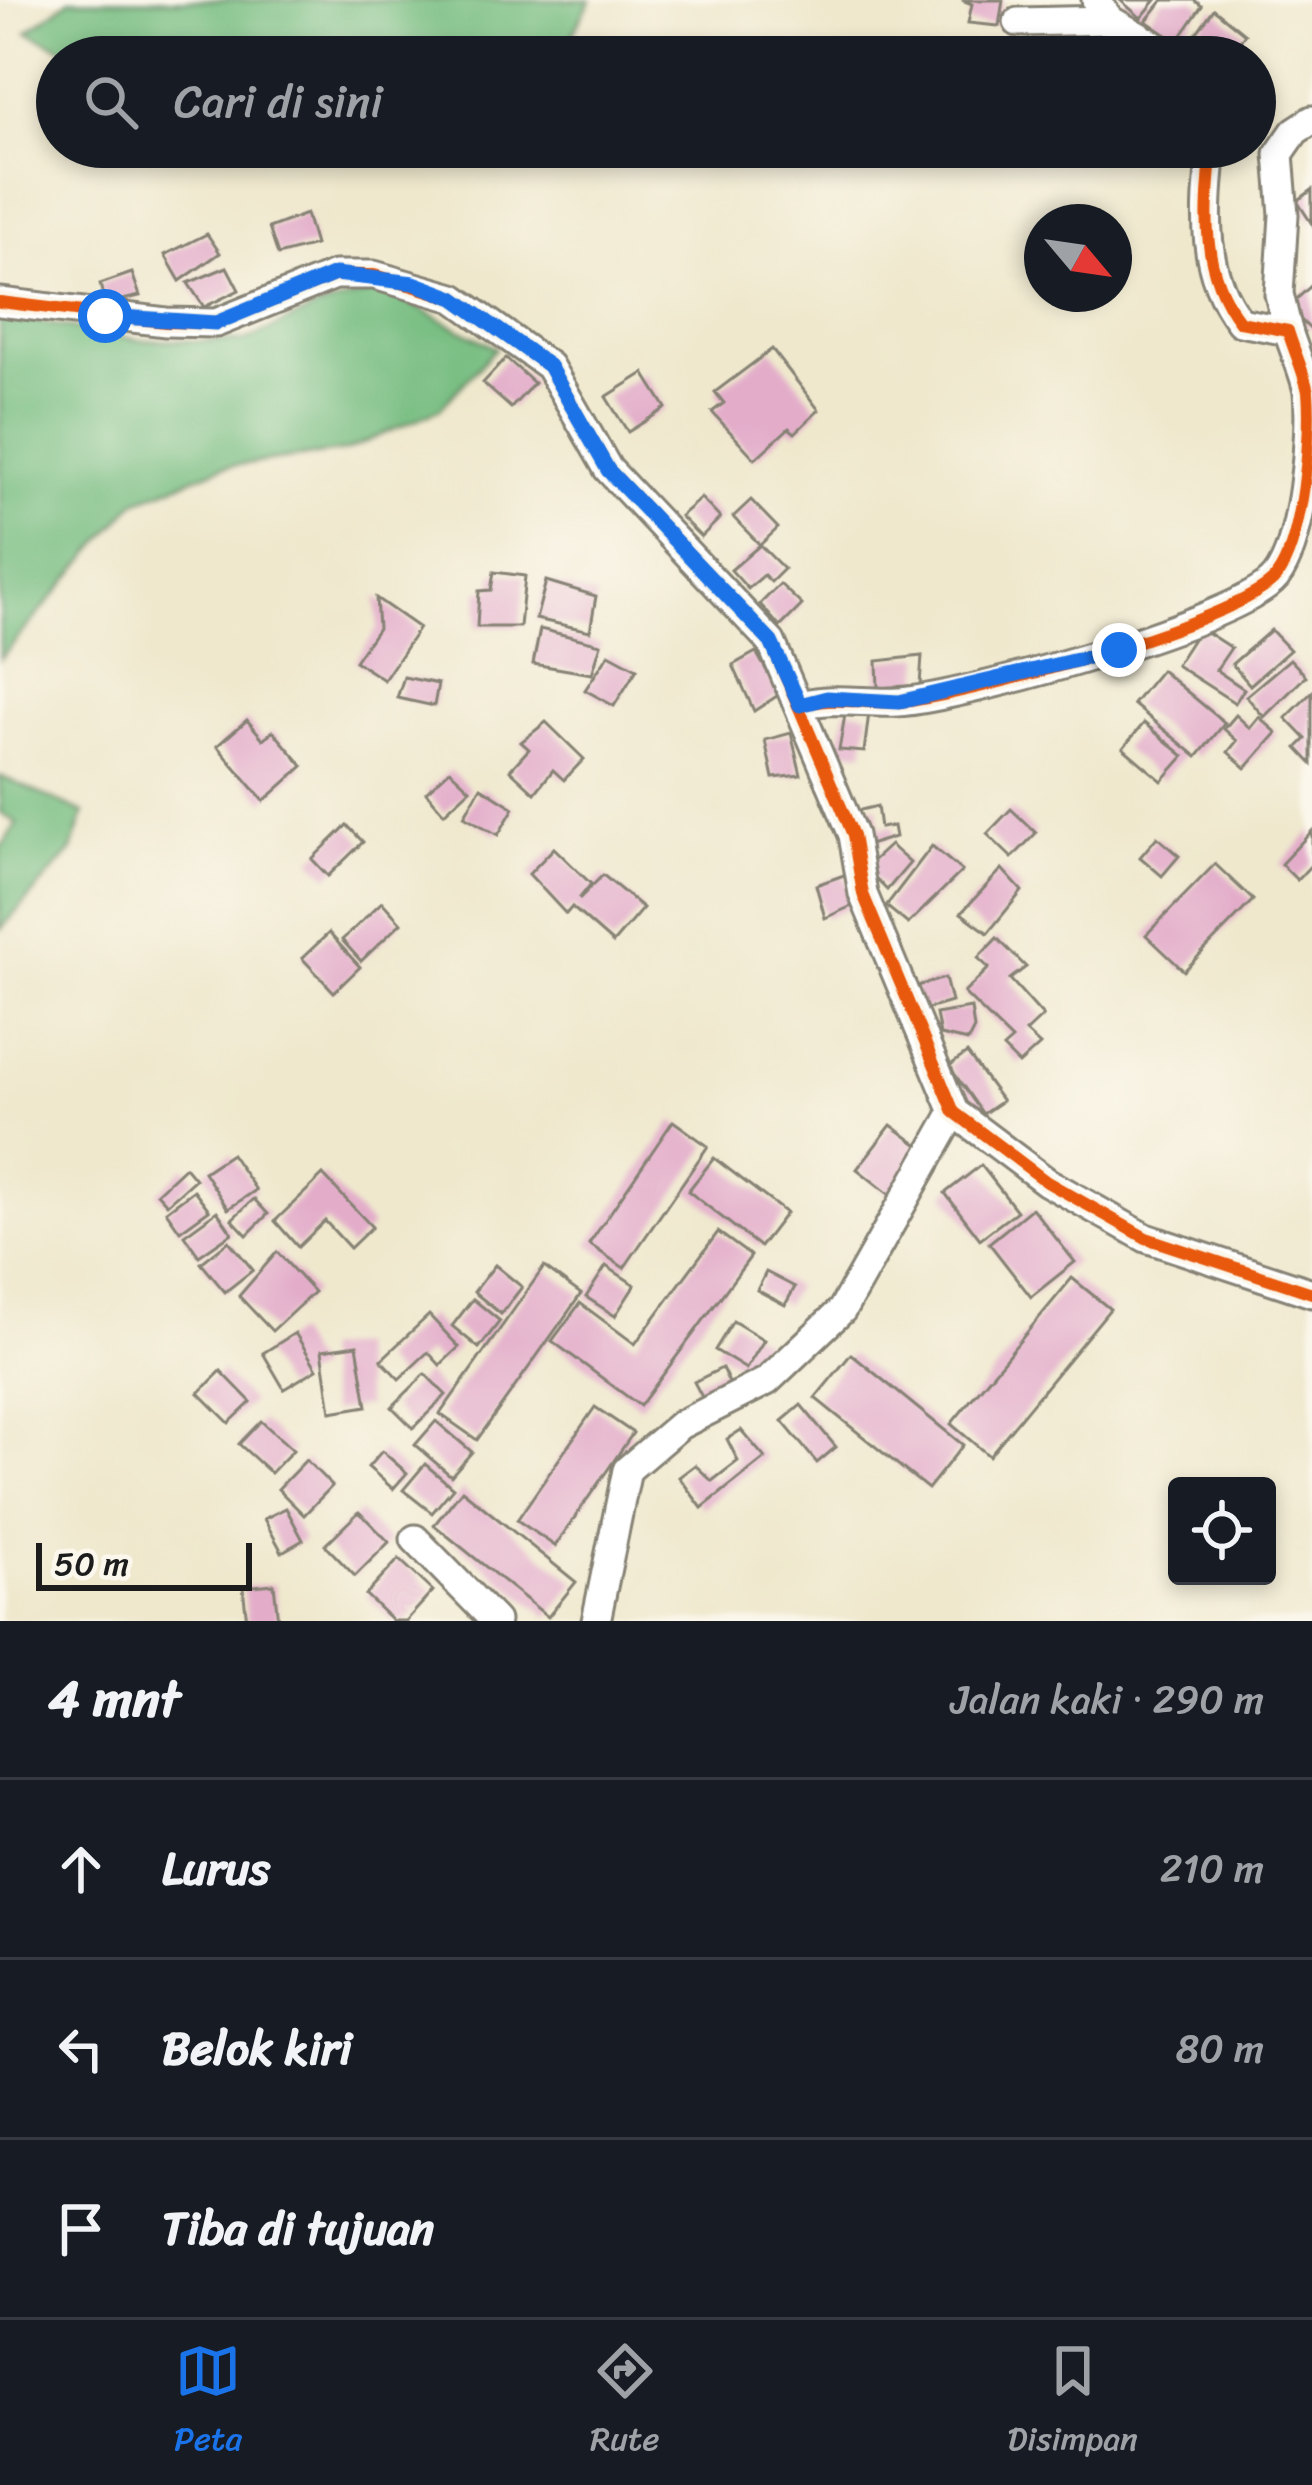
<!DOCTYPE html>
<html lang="id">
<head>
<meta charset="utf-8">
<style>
	body { margin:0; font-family:Sriracha,sans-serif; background:#20242c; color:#f1f3f6 }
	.controls { position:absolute; right:36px; bottom:36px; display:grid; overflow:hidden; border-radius:12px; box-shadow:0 6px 18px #0003 }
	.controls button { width:108px; height:108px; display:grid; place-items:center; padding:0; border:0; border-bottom:3px solid #363941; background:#171b24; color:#f1f3f6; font:60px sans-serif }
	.compass { position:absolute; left:1024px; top:204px; width:108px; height:108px; border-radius:50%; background:#171b24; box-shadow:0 6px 18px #0003; rotate:119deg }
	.scale { position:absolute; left:36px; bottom:30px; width:216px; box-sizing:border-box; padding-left:12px; border:6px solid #1c1c1c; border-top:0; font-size:33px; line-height:42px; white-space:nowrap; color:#1c1c1c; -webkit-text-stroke:9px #fbf7ec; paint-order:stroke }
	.stop { position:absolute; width:36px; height:36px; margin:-27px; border:9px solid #1a73e8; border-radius:50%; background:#fff }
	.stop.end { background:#1a73e8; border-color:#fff; box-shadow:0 3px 12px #0008 }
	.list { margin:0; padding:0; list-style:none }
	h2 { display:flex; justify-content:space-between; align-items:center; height:156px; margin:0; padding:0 48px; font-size:51px }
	h2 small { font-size:39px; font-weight:400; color:#9ea1a6 }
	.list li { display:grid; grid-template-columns:78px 1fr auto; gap:36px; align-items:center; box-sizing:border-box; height:180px; padding:0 48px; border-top:3px solid #363941 }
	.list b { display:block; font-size:45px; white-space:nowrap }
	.list em { font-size:39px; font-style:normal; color:#9ea1a6 }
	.icon { flex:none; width:66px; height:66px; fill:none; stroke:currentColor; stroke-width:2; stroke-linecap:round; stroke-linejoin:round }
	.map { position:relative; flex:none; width:1312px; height:1621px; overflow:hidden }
	.search { position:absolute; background:#171b24; box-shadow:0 6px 18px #0003; left:36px; right:36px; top:36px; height:132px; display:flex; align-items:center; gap:30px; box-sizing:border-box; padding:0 42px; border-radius:66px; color:#9ea1a6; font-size:45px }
	.sheet { height:696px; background:#171b24 }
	nav { display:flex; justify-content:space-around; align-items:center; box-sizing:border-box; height:168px; border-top:3px solid #363941; background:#171b24; font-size:33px; color:#9ea1a6 }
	nav a { display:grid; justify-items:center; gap:6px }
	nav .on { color:#1a73e8 }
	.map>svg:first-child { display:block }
</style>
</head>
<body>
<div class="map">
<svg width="1312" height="1621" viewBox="0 0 1312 1621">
	<rect width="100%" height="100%" fill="#fbf7ec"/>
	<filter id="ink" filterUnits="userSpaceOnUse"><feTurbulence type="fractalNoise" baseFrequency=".00833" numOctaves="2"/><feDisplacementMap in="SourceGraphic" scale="24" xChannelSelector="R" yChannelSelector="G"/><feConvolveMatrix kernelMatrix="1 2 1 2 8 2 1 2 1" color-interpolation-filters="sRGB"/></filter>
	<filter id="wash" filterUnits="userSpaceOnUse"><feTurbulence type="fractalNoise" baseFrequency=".004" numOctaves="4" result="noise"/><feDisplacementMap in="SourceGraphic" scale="48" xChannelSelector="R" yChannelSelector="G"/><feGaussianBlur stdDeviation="2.7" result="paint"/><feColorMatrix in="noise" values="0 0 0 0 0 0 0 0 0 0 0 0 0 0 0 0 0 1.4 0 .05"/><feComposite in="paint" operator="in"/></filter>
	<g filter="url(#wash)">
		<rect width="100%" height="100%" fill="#efe8cd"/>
		<g fill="#78be82" stroke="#4a6d4f" stroke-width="3">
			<polygon points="69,0 591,0 560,57 82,57 27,32"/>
			<polygon points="373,147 510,147 500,167"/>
			<polygon points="382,289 496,348 440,409 345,451 222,467 136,501 0,659 0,315 139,340 245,341 315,309"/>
			<polygon points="0,776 84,813 72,850 0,930 0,849 17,823 0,813"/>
		</g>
		<g id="blocks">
			<g fill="#e3adca">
				<polygon points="962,0 1003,0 999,26 968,23 972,4"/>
				<polygon points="1120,0 1156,0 1141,18"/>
				<polygon points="1163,0 1194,0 1202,6 1177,42 1146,21"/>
				<polygon points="1214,9 1245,34 1227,57 1195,35"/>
				<polygon points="1312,190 1312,224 1297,201"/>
				<polygon points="306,214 315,245 278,255 269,228"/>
				<polygon points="207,234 220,253 180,281 165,255"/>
				<polygon points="227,267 239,290 204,307 188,283"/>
				<polygon points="132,273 140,296 105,304 100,284"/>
				<polygon points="1312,285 1312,331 1288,307"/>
				<polygon points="772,349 819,410 795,433 789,428 755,459 712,412 724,403 715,392"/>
				<polygon points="506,358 534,383 511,408 483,383"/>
				<polygon points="644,373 666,408 628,432 606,397"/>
				<polygon points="701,498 720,518 701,537 680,516"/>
				<polygon points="751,500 778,528 760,545 733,517"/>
				<polygon points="760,545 784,569 771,582 764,575 748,589 731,570"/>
				<polygon points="494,572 525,576 520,627 477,627 479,591 491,590"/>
				<polygon points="546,581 596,596 590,631 536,619"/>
				<polygon points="780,584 802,605 780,627 760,604"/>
				<polygon points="376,598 419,628 384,680 355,661 378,628"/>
				<polygon points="1200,628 1231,648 1216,670 1244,689 1235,703 1176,665"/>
				<polygon points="540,629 601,644 592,674 533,664"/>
				<polygon points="1271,630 1290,650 1250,685 1232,664"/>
				<polygon points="756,652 780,694 754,711 733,665"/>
				<polygon points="609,654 637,669 614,706 585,690"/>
				<polygon points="922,656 920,685 878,688 877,661"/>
				<polygon points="1290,659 1306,676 1264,717 1246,696"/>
				<polygon points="1161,670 1225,723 1197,757 1133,704"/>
				<polygon points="404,677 438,684 434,706 397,698"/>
				<polygon points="1312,692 1312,764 1297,748 1306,739 1286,718"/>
				<polygon points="846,709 869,713 864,752 839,750"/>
				<polygon points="1236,715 1250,728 1259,717 1277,733 1246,768 1228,752 1237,741 1224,729"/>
				<polygon points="247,720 263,739 273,731 303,766 264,801 217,746"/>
				<polygon points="546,722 584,759 564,780 553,770 535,793 510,770 529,749 521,742"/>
				<polygon points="1144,723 1184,756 1162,781 1123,748"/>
				<polygon points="791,733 801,775 773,778 765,740"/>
				<polygon points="450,770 470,789 444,813 426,792"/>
				<polygon points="481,787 514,808 498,835 464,816"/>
				<polygon points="877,806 880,828 893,826 895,837 862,847 852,812"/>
				<polygon points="1011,809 1036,833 1012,858 987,834"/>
				<polygon points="347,825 363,842 328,876 312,859"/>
				<polygon points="1312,831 1312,864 1297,880 1281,864"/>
				<polygon points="1157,837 1179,856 1162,876 1140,857"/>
				<polygon points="890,845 910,863 887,890 865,868"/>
				<polygon points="932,846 962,871 908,924 886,906"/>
				<polygon points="554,848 591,884 579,899 603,875 643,908 613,943 572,907 566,914 529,874"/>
				<polygon points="1215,864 1253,900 1184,971 1146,935"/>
				<polygon points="1002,869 1022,891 988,933 961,913"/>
				<polygon points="844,875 854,905 825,918 816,885"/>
				<polygon points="382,902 401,923 361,961 342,940"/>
				<polygon points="329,933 360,967 334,992 302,958"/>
				<polygon points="997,938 1026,967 1010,979 1043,1016 1026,1032 1040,1045 1019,1064 1003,1048 1012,1040 964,993 989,968 978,958"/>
				<polygon points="945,978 951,1002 921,1011 913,987"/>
				<polygon points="971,1008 974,1029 968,1041 940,1035 936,1014"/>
				<polygon points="967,1053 1002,1101 983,1114 949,1066"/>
				<polygon points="673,1121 708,1146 624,1268 589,1244"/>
				<polygon points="891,1125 925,1150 890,1195 857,1169"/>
				<polygon points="231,1154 256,1190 228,1209 204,1172"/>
				<polygon points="714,1158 786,1213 760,1247 688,1191"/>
				<polygon points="981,1165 1017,1211 980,1239 945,1193"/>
				<polygon points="185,1167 195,1179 167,1204 157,1193"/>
				<polygon points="323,1175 372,1227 350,1248 325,1221 298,1247 275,1221"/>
				<polygon points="194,1190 209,1210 180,1231 166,1211"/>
				<polygon points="254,1199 268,1214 247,1235 232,1219"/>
				<polygon points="1032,1208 1075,1262 1031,1297 989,1243"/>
				<polygon points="217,1211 232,1233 199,1256 184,1235"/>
				<polygon points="718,1232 751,1256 640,1406 552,1341 580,1303 635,1344"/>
				<polygon points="229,1241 253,1270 225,1292 201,1263"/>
				<polygon points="277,1252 314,1292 272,1331 239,1296"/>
				<polygon points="495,1265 522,1287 501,1314 474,1292"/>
				<polygon points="606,1266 635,1285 615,1316 586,1297"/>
				<polygon points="544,1267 581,1294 477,1440 440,1414"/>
				<polygon points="766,1272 795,1287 785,1305 757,1290"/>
				<polygon points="1072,1278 1110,1309 989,1456 951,1424"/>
				<polygon points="473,1299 500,1321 479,1348 452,1326"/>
				<polygon points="429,1315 459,1347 440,1365 428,1352 399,1379 381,1360"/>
				<polygon points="733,1321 764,1340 746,1369 715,1350"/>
				<polygon points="295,1333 317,1369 284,1389 263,1353"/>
				<polygon points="357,1345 367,1406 331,1412 322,1350"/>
				<polygon points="851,1354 963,1445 928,1489 815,1398"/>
				<polygon points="722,1368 731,1387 704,1401 694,1382"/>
				<polygon points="221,1371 251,1402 229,1423 199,1393"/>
				<polygon points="425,1374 446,1395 413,1428 392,1407"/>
				<polygon points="801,1405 836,1447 817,1463 782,1421"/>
				<polygon points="595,1407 633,1433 555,1546 517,1520"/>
				<polygon points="261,1421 293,1450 271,1473 239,1444"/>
				<polygon points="436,1421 472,1452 451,1476 415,1445"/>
				<polygon points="741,1430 765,1458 702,1508 679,1477 695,1465 712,1481 738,1461 727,1439"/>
				<polygon points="382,1451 407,1473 393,1489 368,1467"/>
				<polygon points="306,1460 332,1486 304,1515 278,1489"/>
				<polygon points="425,1464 453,1488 432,1513 403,1490"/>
				<polygon points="462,1490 576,1582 548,1617 434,1525"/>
				<polygon points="286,1508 303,1540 282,1552 264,1519"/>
				<polygon points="359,1512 389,1542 355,1576 325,1545"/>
				<polygon points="399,1559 433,1591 406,1621 393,1621 366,1595"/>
				<polygon points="274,1584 278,1621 247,1621 243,1587"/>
			</g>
		</g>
	</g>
	<g filter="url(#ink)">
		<use href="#blocks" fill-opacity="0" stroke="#868274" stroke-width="3"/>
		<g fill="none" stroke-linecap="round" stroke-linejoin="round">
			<defs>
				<g id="minor">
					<polyline points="1096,0 1110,20 1175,57"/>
					<polyline points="1018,22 1110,20"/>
					<polyline points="0,302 166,322 216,323 335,275 374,275 454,298 549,366 608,469 771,642 853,835 863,894 954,1112 1047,1182 1146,1238 1312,1293"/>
					<polyline points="1288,331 1279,294 1284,215 1279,154 1295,131 1312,120"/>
					<path d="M800 705C835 696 864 704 899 702 961 698 1241 621 1276 577 1303 542 1312 435 1308 392 1304 372 1294 351 1288 331L1240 322C1199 269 1206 211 1212 147"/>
					<polyline points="415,1539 495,1621"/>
					<polyline points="596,1621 627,1470 680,1425 767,1381 842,1310 954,1112"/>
				</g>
			</defs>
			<use href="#minor" stroke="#868274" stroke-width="33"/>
			<use href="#minor" stroke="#fff" stroke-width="27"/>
			<defs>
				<g id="cycleway">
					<polyline points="0,302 166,322 216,323 335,275 374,275 454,298 549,366 608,469 771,642 853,835 863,894 954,1112 1047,1182 1146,1238 1312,1293"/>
					<path d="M800 705C835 696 864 704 899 702 961 698 1241 621 1276 577 1303 542 1312 435 1308 392 1304 372 1294 351 1288 331L1240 322C1199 269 1206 211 1212 147"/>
				</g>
			</defs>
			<use href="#cycleway" stroke="#fbf7ec" stroke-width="20"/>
			<use href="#cycleway" stroke="#e8590c" stroke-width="12"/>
		</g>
	</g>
	<g fill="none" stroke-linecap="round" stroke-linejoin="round" filter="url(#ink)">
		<polyline stroke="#1a73e8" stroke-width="15" points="105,316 216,323 335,274 414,283 454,298 549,366 608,470 771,642 800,705 827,698 899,702 1119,650"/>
	</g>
</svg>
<div class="controls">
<button><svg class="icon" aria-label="locate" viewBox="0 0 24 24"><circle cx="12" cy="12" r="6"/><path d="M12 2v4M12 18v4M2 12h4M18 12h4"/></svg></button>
</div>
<svg class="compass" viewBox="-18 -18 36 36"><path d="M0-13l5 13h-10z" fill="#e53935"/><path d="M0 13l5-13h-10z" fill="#9ea1a6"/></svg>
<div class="scale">50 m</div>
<div class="stop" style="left:105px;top:316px"></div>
<div class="stop end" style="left:1119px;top:650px"></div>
<div class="search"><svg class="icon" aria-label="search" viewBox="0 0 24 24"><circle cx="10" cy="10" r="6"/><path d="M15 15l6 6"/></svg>Cari di sini</div>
</div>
<section class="sheet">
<h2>4 mnt<small>Jalan kaki · 290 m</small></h2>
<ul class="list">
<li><svg class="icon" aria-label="ahead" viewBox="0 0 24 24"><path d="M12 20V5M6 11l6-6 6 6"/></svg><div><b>Lurus</b></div><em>210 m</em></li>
<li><svg class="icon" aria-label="left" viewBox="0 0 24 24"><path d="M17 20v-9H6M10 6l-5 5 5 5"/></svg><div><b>Belok kiri</b></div><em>80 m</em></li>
<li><svg class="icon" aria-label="arrive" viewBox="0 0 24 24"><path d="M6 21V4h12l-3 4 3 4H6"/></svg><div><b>Tiba di tujuan</b></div></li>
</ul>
</section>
<nav>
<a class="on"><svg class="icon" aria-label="map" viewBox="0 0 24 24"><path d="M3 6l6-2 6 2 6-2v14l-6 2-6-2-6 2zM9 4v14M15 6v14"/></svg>Peta</a>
<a><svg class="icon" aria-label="directions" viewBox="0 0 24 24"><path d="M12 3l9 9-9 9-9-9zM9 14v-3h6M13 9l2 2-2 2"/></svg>Rute</a>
<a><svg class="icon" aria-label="saved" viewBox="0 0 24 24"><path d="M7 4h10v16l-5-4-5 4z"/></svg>Disimpan</a>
</nav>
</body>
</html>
